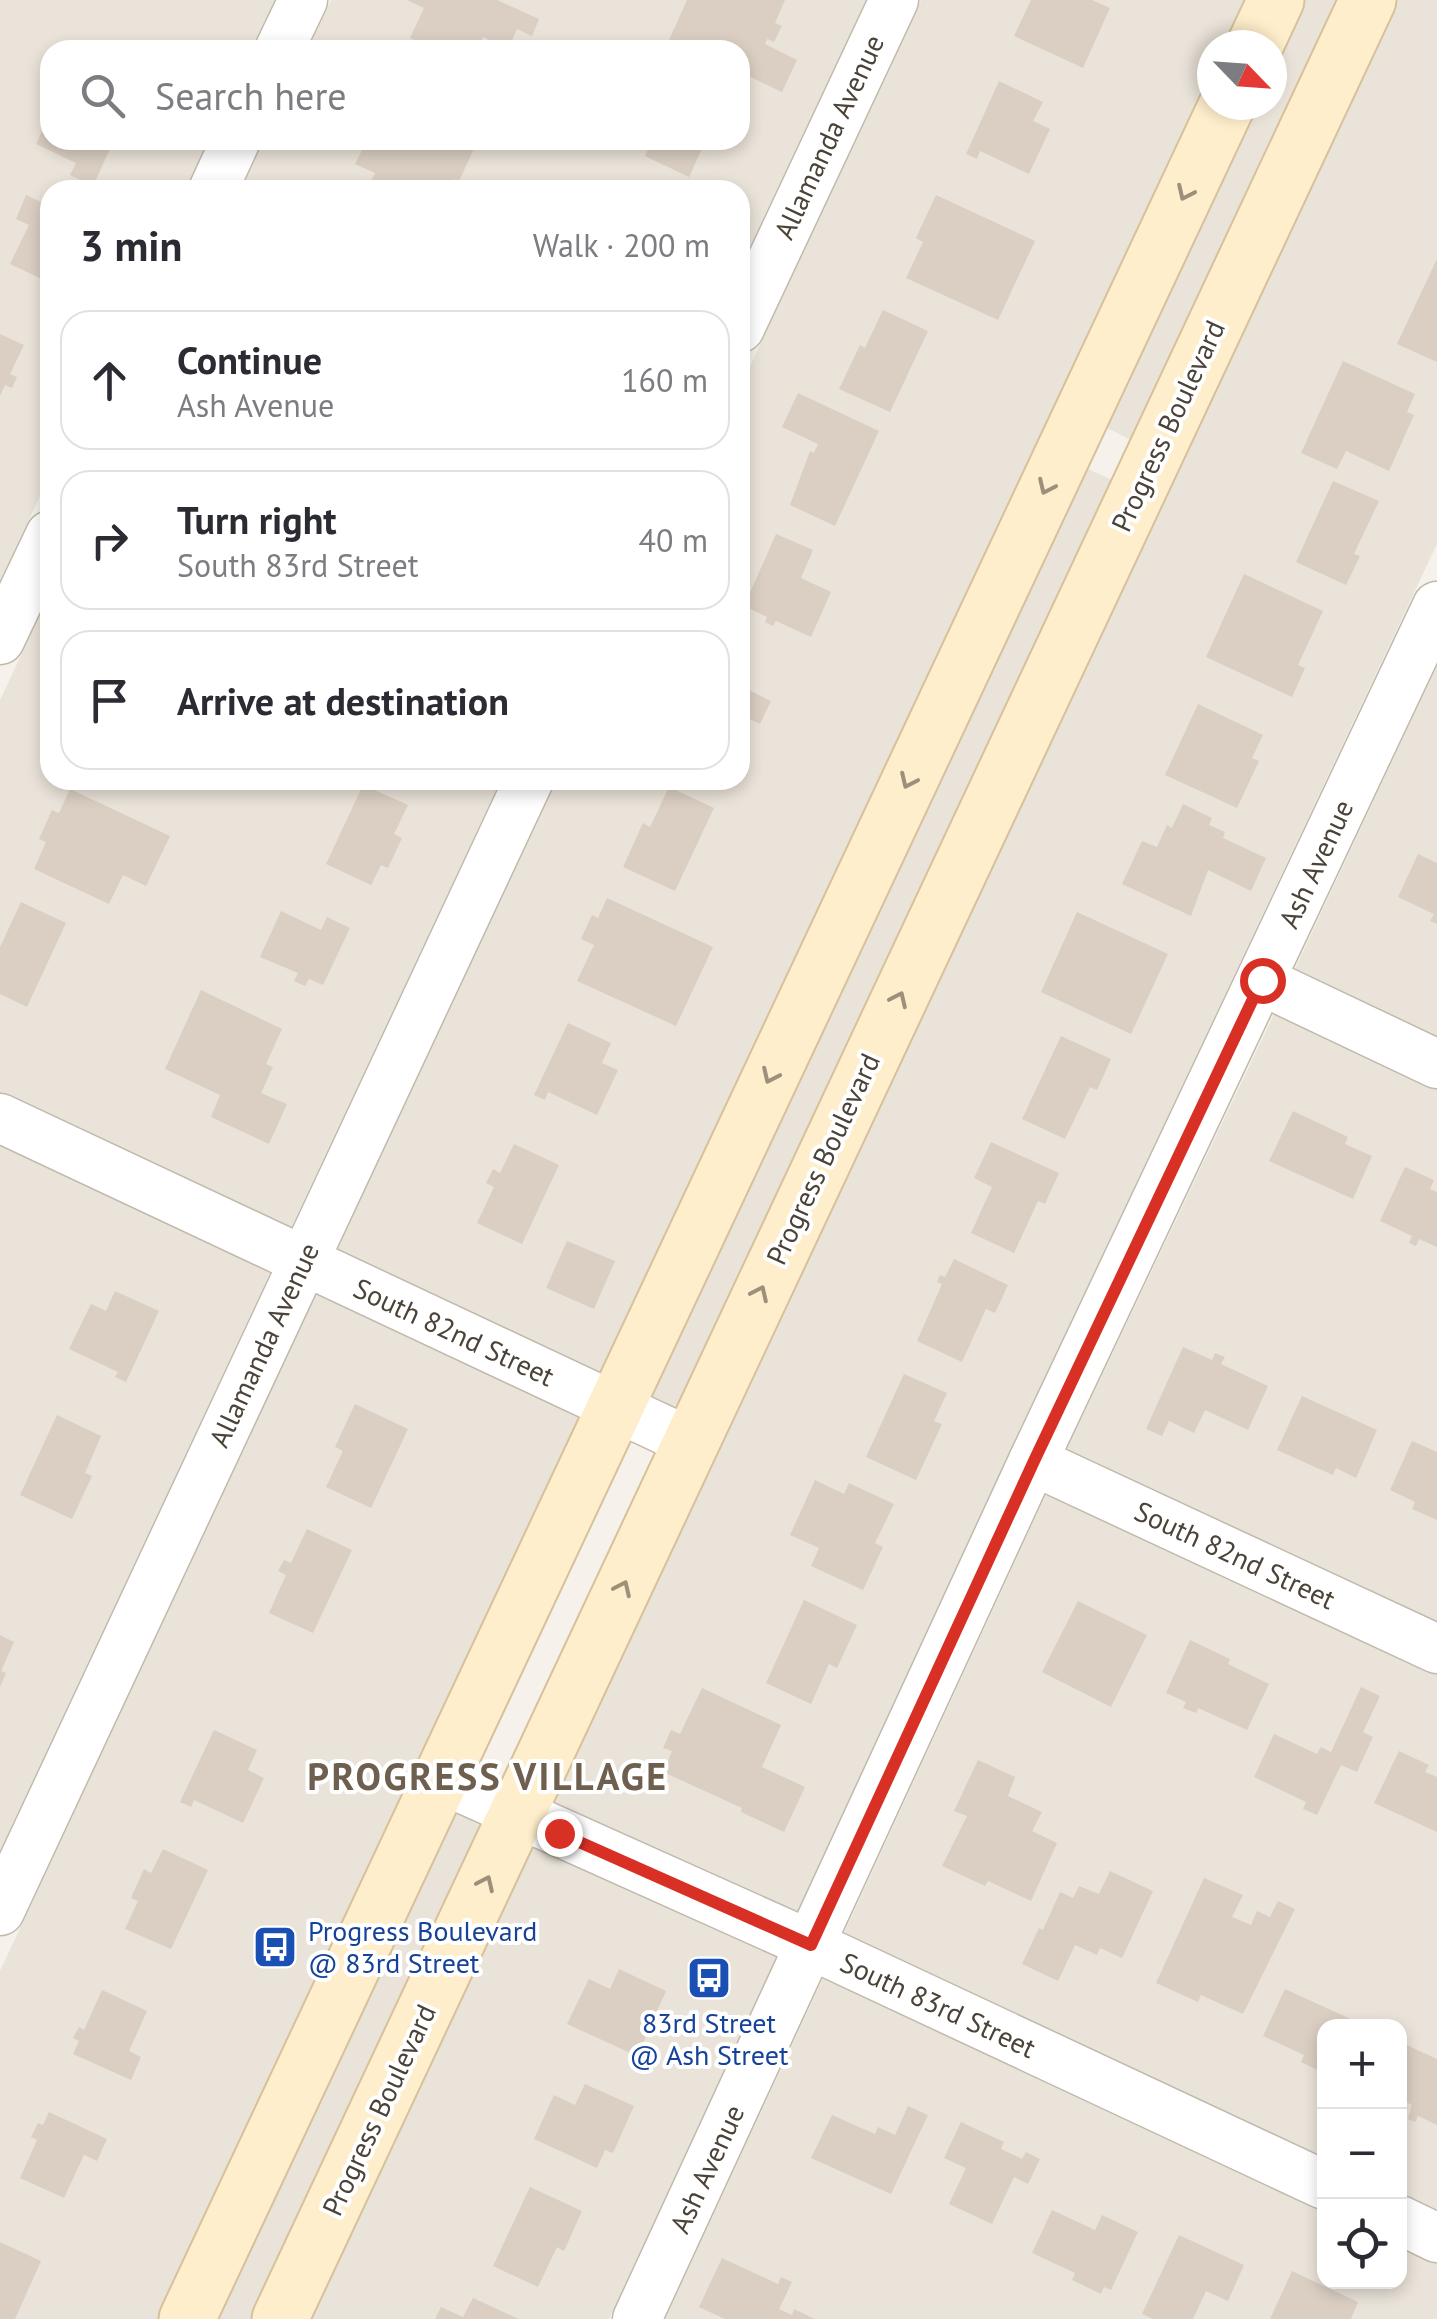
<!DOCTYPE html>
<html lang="en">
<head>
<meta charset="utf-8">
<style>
	body { margin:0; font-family:"PT Sans",sans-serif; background:#f7f7f7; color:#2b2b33 }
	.controls { position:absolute; right:30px; bottom:30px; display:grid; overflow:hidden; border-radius:20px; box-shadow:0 5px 15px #0003 }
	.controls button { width:90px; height:90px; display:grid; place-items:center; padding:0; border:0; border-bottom:2px solid #e1e1e2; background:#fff; color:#2b2b33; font:50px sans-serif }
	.compass { position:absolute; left:1197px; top:30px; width:90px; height:90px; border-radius:50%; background:#fff; box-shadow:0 5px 15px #0003; rotate:115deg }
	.stop { position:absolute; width:30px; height:30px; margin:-22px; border:8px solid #d93025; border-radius:50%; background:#fff }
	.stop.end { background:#d93025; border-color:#fff; box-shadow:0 2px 10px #0008 }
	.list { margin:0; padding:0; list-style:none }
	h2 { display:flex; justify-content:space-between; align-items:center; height:130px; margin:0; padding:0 40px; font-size:42px }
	h2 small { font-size:32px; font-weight:400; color:#7c7c81 }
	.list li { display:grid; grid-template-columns:65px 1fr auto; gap:30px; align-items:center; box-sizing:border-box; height:140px; margin:0 20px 20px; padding:0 20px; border:2px solid #e1e1e2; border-radius:30px }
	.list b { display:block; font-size:38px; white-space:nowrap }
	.list p { margin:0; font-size:32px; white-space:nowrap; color:#7c7c81 }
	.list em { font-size:32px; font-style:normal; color:#7c7c81 }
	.icon { flex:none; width:55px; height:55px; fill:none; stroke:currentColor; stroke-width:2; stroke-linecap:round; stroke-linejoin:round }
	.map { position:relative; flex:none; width:1437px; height:2319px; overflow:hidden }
	.search { position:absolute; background:#fff; box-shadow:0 5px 15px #0003; left:40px; top:40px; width:710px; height:110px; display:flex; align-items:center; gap:25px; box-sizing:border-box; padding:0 35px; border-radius:30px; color:#7c7c81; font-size:38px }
	.panel { position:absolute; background:#fff; box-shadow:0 5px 15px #0003; left:40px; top:180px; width:710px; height:610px; border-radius:30px }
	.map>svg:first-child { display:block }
</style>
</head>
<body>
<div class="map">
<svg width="1437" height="2319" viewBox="0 0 1437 2319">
	<rect width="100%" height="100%" fill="#f6f2eb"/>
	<g fill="#eae3d9">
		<polygon points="0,0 275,0 251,50 50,50 50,140 208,140 185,190 50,190 50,475 0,581"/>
		<polygon points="331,0 866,0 740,268 740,190 241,190 264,140 740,140 740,50 307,50"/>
		<polygon points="921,0 1249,0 1228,45 1212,45 1212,78 601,1376 336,1251 556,780 740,780 740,388"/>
		<polygon points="1304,0 1340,0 1133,441 1103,426 1255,105 1272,105 1272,68"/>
		<polygon points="1396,0 1437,0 1437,544 1020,1430 797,1914 551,1805"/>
		<polygon points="1084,467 1114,481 677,1412 647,1398"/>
		<polygon points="50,594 50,780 501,780 290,1230 0,1093 0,700"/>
		<polygon points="1437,665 1437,1039 1294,971"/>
		<polygon points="1275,1012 1437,1089 1437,1624 1066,1451"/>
		<polygon points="0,1143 271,1271 0,1851"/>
		<polygon points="317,1292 582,1417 158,2319 0,2319 0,1971"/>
		<polygon points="1047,1492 1437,1674 1437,2213 1400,2196 1400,2026 1324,2026 1324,2160 843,1935"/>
		<polygon points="454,1810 486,1825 252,2319 215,2319"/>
		<polygon points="532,1845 778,1955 609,2319 308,2319"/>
		<polygon points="824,1976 1324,2210 1324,2282 1400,2282 1400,2245 1437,2263 1437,2319 665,2319"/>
	</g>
	<g fill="#dbcfc3">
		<polygon points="407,0 497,0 539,19 532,36 517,29 508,49 483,37 477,50 435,50 410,38 424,8"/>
		<polygon points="687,0 785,0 775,23 782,26 774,42 767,39 765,44 797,60 782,92 740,72 740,50 665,49"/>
		<polygon points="1031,0 1092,0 1110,8 1083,68 1014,36"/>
		<polygon points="999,81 1043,102 1033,121 1050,129 1029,174 980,151 977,159 966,154"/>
		<polygon points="50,114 50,140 114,140 93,186 70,175 76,163 36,144"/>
		<polygon points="367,140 478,140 459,181 454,179 449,190 367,190 375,173 355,164"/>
		<polygon points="652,140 706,140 689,177 645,156"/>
		<polygon points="26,195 50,206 50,283 10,264 29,225 16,219"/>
		<polygon points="936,195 1035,241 998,320 906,278 923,242 916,238"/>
		<polygon points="1437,259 1437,362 1397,344"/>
		<polygon points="883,310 928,331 890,412 839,389 860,345 865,348"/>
		<polygon points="0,334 24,345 10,374 17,377 12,388 5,385 0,396"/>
		<polygon points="1343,361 1415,394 1407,412 1414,415 1389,471 1346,451 1337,469 1301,453"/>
		<polygon points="798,393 879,431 835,526 790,505 810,451 814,453 818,444 782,427"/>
		<polygon points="1333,481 1379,501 1354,554 1360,556 1346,585 1296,562"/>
		<polygon points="776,534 813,550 801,578 831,592 811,637 776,621 773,626 765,622 767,617 744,606"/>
		<polygon points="1244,574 1323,611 1298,665 1305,668 1292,697 1206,657"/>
		<polygon points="740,686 771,701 760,724 747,718 740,734"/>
		<polygon points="1198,704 1263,735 1252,758 1259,761 1237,808 1165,775"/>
		<polygon points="363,785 408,805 394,834 402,838 388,868 381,865 371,885 326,864"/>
		<polygon points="669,787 714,808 675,891 623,867 643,823 650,827"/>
		<polygon points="70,789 170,836 146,886 123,875 109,904 34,869 46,842 39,839 52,810 59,813"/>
		<polygon points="1183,804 1212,818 1209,825 1225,832 1223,838 1266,858 1251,891 1208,870 1191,916 1122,884 1142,841 1157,847 1167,825 1172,828"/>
		<polygon points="1418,854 1437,863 1437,924 1430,921 1434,914 1398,897"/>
		<polygon points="607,898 713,947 676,1026 577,981 594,945 581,939 592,915 598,918"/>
		<polygon points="21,902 66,923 27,1007 0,994 0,947"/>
		<polygon points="281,911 321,930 327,917 350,928 323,985 309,979 305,986 294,981 298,973 260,957"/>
		<polygon points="1077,912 1168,954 1131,1034 1041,992"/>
		<polygon points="201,990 282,1029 266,1064 273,1067 261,1093 287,1104 269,1144 211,1117 220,1095 165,1069"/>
		<polygon points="568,1023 611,1043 602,1063 618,1070 597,1115 548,1092 545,1100 534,1095"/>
		<polygon points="1061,1036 1111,1059 1097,1090 1090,1087 1065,1139 1022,1119"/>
		<polygon points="1293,1111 1348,1137 1345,1144 1372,1156 1353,1199 1269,1161"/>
		<polygon points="991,1142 1059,1173 1045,1204 1038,1201 1014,1253 971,1233 992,1187 974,1178"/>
		<polygon points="514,1144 559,1165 522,1244 477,1223 494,1187 486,1183 493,1169 500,1173"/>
		<polygon points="1405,1167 1434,1180 1430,1189 1437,1192 1437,1247 1419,1239 1416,1246 1409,1243 1412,1236 1380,1221"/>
		<polygon points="567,1241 615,1261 594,1309 546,1288"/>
		<polygon points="954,1259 1008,1285 995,1313 986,1309 962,1362 917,1341 942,1284 937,1282 940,1275 945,1277"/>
		<polygon points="115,1291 159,1311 126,1382 115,1377 118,1372 69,1349 91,1304 106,1311"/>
		<polygon points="1183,1347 1212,1360 1215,1353 1225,1357 1221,1364 1268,1386 1248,1430 1205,1410 1194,1433 1169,1421 1162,1436 1146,1429"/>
		<polygon points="904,1374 947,1393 934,1421 942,1424 916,1480 866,1457"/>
		<polygon points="1302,1396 1377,1430 1356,1478 1336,1468 1333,1475 1277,1450"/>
		<polygon points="355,1404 408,1429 371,1508 326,1487 343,1451 335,1447"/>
		<polygon points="57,1415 101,1436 85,1473 92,1476 72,1519 20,1495"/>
		<polygon points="1412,1441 1437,1452 1437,1520 1412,1509 1415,1502 1390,1490"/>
		<polygon points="815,1480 844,1494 849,1483 894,1504 875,1543 883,1547 863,1590 811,1566 819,1548 790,1535"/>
		<polygon points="307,1529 352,1550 313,1633 269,1613 286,1575 278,1571 284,1560 291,1563"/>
		<polygon points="804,1600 857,1625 837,1668 829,1664 811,1704 766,1683"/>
		<polygon points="1078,1601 1147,1635 1111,1707 1042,1672"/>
		<polygon points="0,1635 14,1642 1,1671 6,1673 0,1687"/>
		<polygon points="1190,1640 1230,1659 1228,1664 1269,1684 1247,1730 1198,1708 1196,1713 1183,1708 1186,1702 1166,1693"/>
		<polygon points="1361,1687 1380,1696 1363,1732 1373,1737 1357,1772 1341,1765 1317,1815 1303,1809 1306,1802 1254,1777 1274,1734 1317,1754 1321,1747 1331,1752"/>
		<polygon points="702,1688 781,1725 762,1767 805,1787 784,1832 741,1812 742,1808 663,1772 672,1751 663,1748 671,1730 680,1734"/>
		<polygon points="214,1730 257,1750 248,1770 264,1778 243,1823 194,1800 191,1807 180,1802"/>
		<polygon points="1399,1751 1429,1765 1425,1772 1437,1777 1437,1832 1374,1803"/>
		<polygon points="978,1760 1015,1777 1008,1796 1042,1812 1032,1831 1057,1843 1031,1901 988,1881 985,1886 942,1866 967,1816 954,1811"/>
		<polygon points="163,1849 208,1870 171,1949 125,1929 138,1901 131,1898 144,1869 151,1873"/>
		<polygon points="1110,1871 1153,1891 1122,1958 1100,1948 1097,1955 1075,1945 1058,1981 1022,1964 1039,1928 1043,1930 1060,1892 1073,1898 1079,1886 1099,1894"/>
		<polygon points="1204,1878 1243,1895 1232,1917 1251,1925 1257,1911 1270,1917 1278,1901 1295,1909 1243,2014 1201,1995 1198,2002 1156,1983"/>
		<polygon points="619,1969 666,1991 637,2056 567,2024 589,1979 610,1989"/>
		<polygon points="1285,1989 1366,2026 1324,2026 1324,2073 1301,2062 1304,2055 1263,2036"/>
		<polygon points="102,1990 147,2011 129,2051 141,2057 131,2080 73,2054 79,2041 73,2038 79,2027 84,2030"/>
		<polygon points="1400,2042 1437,2059 1437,2125 1418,2116 1415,2122 1408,2119 1412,2105 1400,2099"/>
		<polygon points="585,2084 634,2106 613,2153 605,2150 597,2168 534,2139 554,2095 575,2105"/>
		<polygon points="908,2106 928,2115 891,2194 811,2158 832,2115 875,2134 878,2127 895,2135"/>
		<polygon points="49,2112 107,2139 97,2161 84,2155 64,2198 20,2178 37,2140 31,2137 38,2123 43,2125"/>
		<polygon points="961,2122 1004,2142 1001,2149 1022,2159 1026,2152 1040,2159 1028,2184 1014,2177 992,2224 949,2204 966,2168 944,2158"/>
		<polygon points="530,2187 582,2211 564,2251 557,2247 538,2287 493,2266"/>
		<polygon points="1052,2210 1095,2230 1102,2215 1138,2232 1111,2290 1104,2287 1101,2294 1072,2280 1075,2273 1032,2253"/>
		<polygon points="1179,2235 1244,2265 1228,2301 1206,2291 1193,2319 1153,2319 1142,2314"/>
		<polygon points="0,2242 41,2261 15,2319 0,2319"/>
		<polygon points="722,2258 778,2284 781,2277 792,2282 779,2309 792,2315 794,2309 815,2319 725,2319 699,2307"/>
		<polygon points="1292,2271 1358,2302 1351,2319 1270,2319"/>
		<polygon points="473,2298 519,2319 435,2319 441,2307 463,2317"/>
	</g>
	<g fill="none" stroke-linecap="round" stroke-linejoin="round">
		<defs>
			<g id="street">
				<polyline points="279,50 303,0"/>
				<polyline points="213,190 236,140"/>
				<polyline points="740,328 894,0"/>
				<polyline points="0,640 50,535"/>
				<polyline points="1262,981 1437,1064"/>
				<polyline points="0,1118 690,1442"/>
				<polyline points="1033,1461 1437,1649"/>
				<polyline points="441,1779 811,1945 1324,2185"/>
				<polyline points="0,1911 529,780"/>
				<polyline points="1400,2220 1437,2238"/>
				<polyline points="637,2319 1033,1461 1437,606"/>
			</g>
			<g id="secondary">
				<polyline points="1255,45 1276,0"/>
				<polyline points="187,2319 1227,105"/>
				<polyline points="280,2319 1368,0"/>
			</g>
		</defs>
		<use href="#street" stroke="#c2b9ad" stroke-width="51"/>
		<use href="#secondary" stroke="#d6c19a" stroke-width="59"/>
		<use href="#street" stroke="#fff" stroke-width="48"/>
		<use href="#secondary" stroke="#fec" stroke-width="55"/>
	</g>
	<defs><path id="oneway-chevron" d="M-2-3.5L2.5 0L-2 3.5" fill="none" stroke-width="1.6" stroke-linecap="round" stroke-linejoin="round" transform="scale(2.5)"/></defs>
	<g stroke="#9c8f7b">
		<use href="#oneway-chevron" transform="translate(1185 193) rotate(115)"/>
		<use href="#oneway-chevron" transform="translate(1046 487) rotate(115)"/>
		<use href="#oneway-chevron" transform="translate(908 781) rotate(115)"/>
		<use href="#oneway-chevron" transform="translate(899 999) rotate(-65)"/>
		<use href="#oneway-chevron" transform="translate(770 1076) rotate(115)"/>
		<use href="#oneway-chevron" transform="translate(760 1293) rotate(-65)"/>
		<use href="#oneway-chevron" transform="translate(623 1588) rotate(-65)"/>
		<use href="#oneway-chevron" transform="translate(486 1883) rotate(-65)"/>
	</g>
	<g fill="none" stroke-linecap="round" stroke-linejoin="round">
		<polyline stroke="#d93025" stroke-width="12" points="559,1833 811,1945 1034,1461 1262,980"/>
	</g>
	<defs>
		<symbol id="bus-square" viewBox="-11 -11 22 22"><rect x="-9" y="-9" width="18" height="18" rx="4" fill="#1a4fb4" stroke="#fff"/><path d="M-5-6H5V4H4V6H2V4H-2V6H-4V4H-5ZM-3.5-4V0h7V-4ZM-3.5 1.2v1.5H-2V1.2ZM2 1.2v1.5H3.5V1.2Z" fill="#fff"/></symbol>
	</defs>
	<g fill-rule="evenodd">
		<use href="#bus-square" x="250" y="1922" width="50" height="50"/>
		<use href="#bus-square" x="684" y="1953" width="50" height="50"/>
	</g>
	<g text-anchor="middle" stroke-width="8" stroke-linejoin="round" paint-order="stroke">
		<g font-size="28" fill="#4b4238" stroke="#fff">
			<text transform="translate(829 137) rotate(-65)" y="10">Allamanda Avenue</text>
			<text transform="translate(1168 426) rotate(-65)" y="10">Progress Boulevard</text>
			<text transform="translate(1316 864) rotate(-65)" y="10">Ash Avenue</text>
			<text transform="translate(823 1159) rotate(-65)" y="10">Progress Boulevard</text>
			<text transform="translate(454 1332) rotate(25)" y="10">South 82nd Street</text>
			<text transform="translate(264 1345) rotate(-65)" y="10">Allamanda Avenue</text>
			<text transform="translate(1235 1555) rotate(25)" y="10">South 82nd Street</text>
			<text transform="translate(938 2005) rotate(25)" y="10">South 83rd Street</text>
			<text transform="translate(379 2110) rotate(-65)" y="10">Progress Boulevard</text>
			<text transform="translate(707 2169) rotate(-65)" y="10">Ash Avenue</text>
		</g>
		<g font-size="28" fill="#164399" stroke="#fff" text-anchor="start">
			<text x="308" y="1941">Progress Boulevard<tspan x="308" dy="32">@ 83rd Street</tspan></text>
			<text x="709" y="2033" text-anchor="middle">83rd Street<tspan x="709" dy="32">@ Ash Street</tspan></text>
		</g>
		<g font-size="38" font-weight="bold" letter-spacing="2.5" fill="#6e5f4f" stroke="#fff">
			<text x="488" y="1790">PROGRESS VILLAGE</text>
		</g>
	</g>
</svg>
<div class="controls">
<button>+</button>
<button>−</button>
<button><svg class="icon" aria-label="locate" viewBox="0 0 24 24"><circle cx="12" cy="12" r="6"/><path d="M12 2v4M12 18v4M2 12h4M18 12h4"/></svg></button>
</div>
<svg class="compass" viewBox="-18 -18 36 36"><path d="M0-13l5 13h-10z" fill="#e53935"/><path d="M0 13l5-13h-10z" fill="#7c7c81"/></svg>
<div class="stop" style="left:1262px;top:980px"></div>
<div class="stop end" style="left:559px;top:1833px"></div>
<div class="search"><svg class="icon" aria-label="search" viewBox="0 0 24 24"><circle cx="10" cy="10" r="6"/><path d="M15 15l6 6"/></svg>Search here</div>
<section class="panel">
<h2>3 min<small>Walk · 200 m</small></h2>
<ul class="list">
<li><svg class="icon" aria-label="ahead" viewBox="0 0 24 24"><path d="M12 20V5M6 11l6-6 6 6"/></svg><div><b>Continue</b><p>Ash Avenue</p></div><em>160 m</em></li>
<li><svg class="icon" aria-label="right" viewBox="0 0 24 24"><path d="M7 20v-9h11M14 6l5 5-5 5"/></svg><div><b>Turn right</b><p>South 83rd Street</p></div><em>40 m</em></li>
<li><svg class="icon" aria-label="arrive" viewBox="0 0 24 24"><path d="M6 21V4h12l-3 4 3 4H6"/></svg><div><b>Arrive at destination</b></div></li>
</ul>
</section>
</div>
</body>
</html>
